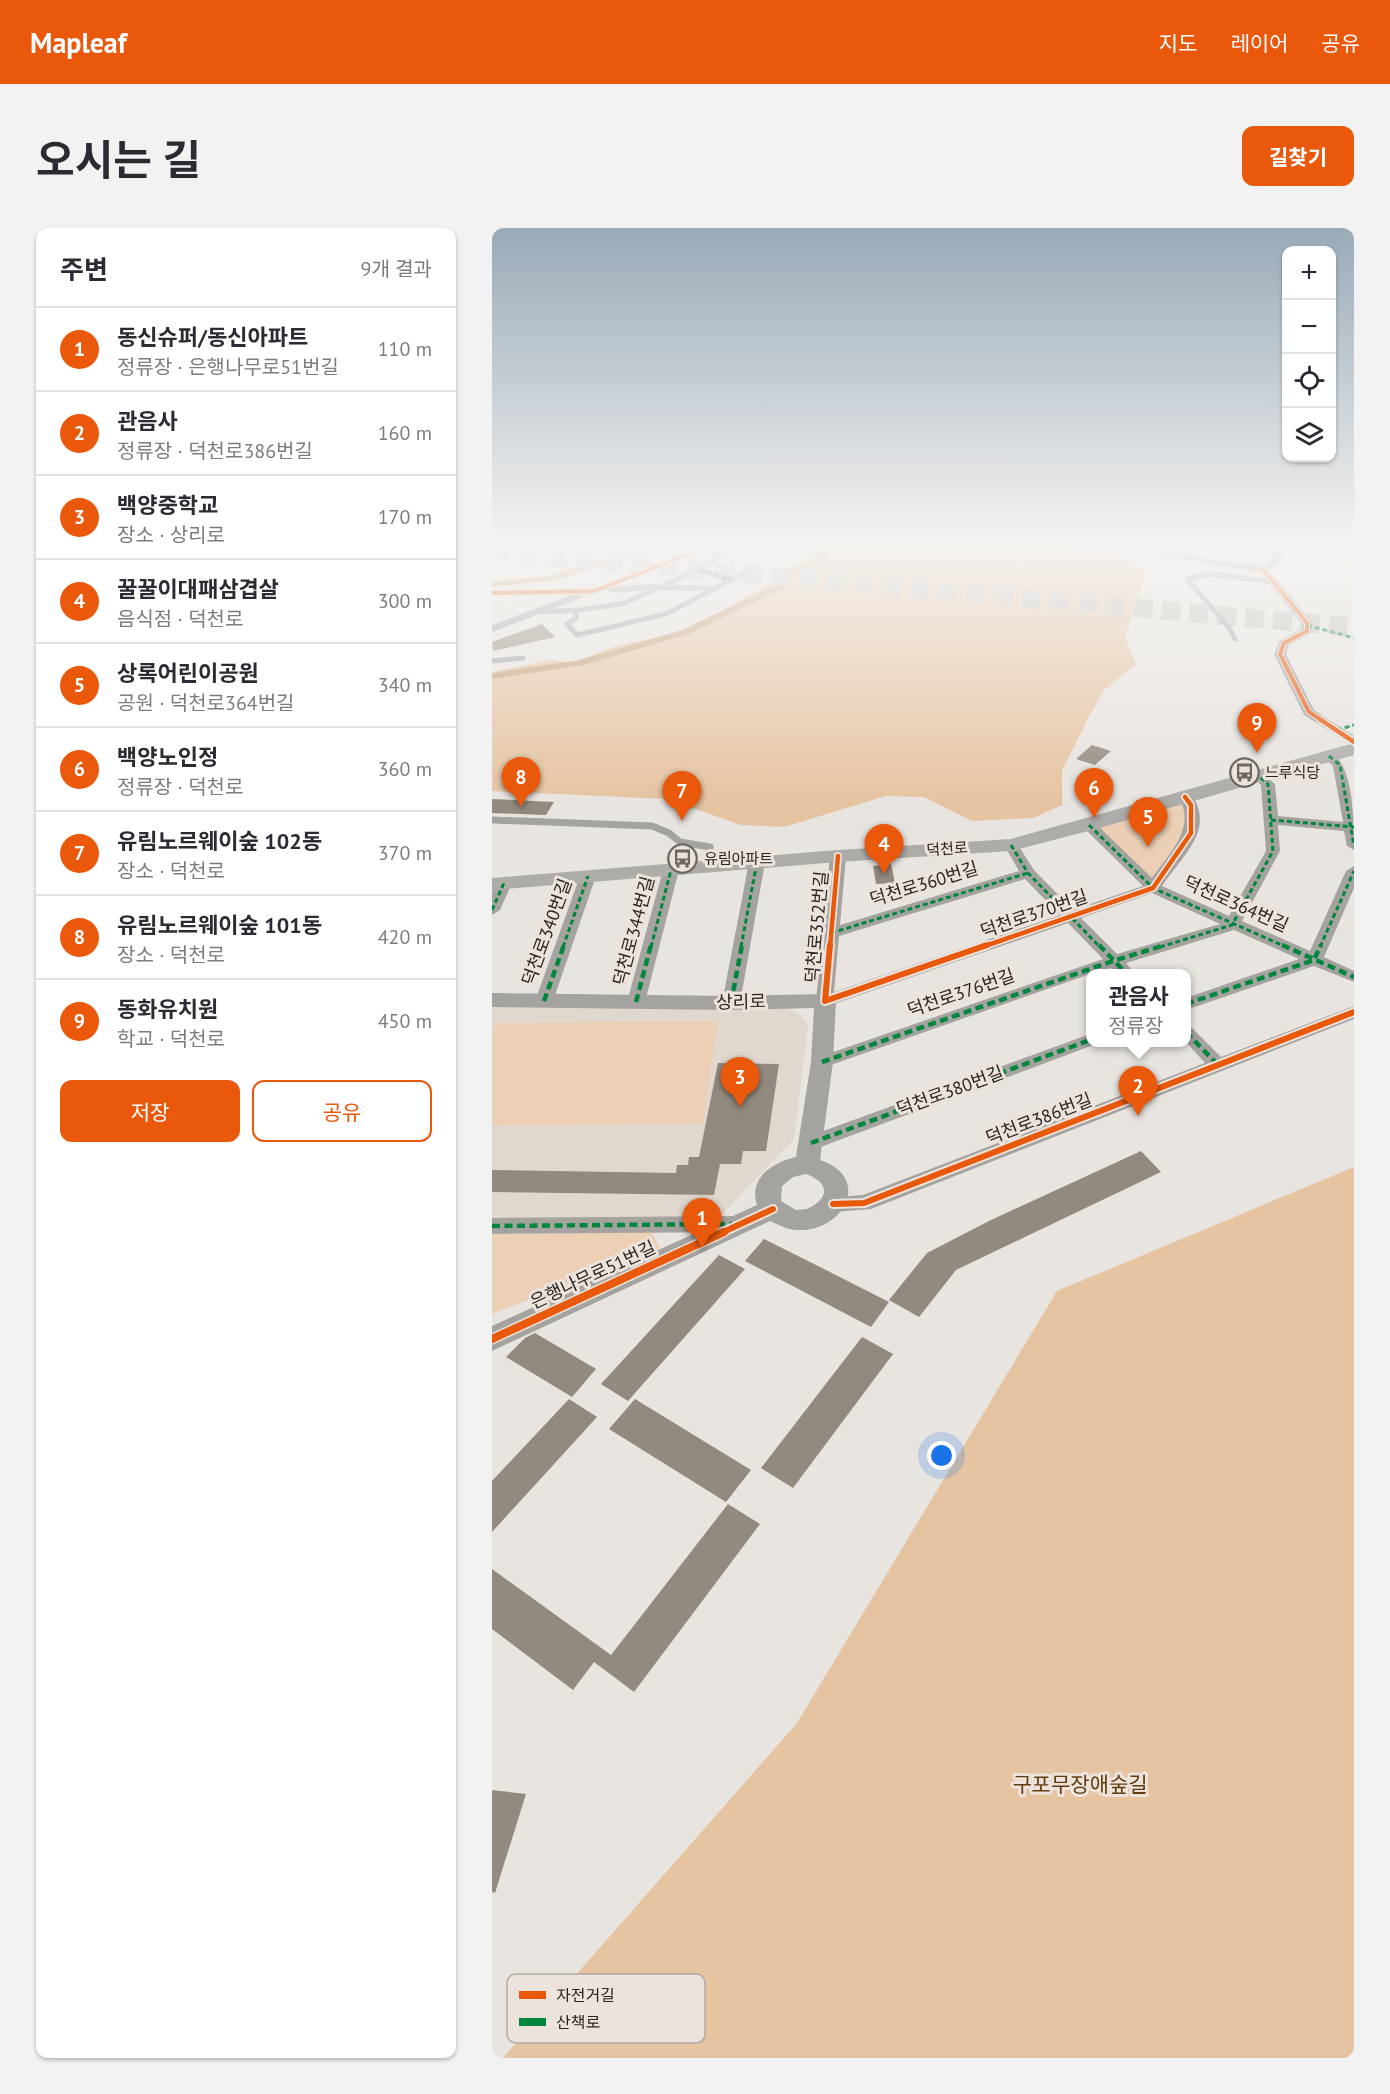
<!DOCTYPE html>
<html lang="ko">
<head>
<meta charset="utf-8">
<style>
	body { margin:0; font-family:"PT Sans","Noto Sans KR",sans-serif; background:#f2f2f3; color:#2b2b33 }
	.controls { position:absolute; right:18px; top:18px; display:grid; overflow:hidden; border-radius:12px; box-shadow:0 2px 4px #0004 }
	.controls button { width:54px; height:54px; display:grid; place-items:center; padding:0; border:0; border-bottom:2px solid #e1e1e2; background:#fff; color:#2b2b33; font:30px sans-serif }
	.you { position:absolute; left:450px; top:1228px; width:21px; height:21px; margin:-15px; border:4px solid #fff; border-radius:50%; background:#1a73e8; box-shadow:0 0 0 9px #1a73e833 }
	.badge { display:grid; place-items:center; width:39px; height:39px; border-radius:50%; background:#ea580c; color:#fff; font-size:20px; font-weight:700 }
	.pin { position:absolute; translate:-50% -50px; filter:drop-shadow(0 2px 3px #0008) }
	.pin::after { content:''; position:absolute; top:32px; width:21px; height:18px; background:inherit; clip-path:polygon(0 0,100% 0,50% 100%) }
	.popup { position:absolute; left:594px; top:741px; width:105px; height:78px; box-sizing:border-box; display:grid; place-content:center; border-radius:12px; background:#fff; filter:drop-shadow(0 2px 4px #0005); font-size:20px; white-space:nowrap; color:#7c7c81 }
	.popup b { font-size:22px; color:#2b2b33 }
	.popup::after { content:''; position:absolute; left:50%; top:100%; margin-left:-12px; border:12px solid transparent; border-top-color:#fff }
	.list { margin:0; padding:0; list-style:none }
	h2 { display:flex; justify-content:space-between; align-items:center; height:78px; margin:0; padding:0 24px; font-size:26px }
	h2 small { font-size:20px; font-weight:400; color:#7c7c81 }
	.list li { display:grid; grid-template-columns:39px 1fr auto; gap:18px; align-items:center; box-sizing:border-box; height:84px; padding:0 24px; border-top:2px solid #e1e1e2 }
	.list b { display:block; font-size:22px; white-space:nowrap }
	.list p { margin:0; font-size:20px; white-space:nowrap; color:#7c7c81 }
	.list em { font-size:20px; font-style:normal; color:#7c7c81 }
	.actions { display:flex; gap:12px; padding:18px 24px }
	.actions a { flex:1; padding:14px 0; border:2px solid #ea580c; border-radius:12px; text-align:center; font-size:21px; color:#ea580c }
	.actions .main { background:#ea580c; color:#fff }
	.icon { flex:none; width:33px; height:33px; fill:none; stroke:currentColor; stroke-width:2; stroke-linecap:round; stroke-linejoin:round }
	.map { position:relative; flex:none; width:862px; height:1830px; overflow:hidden; border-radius:12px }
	header { display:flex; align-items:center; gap:36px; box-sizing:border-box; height:84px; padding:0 30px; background:#ea580c; color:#fff }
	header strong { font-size:28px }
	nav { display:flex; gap:33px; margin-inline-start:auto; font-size:21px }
	.intro { display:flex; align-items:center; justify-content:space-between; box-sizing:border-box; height:144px; padding:0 36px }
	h1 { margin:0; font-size:42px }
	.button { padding:15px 27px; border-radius:12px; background:#ea580c; color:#fff; font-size:21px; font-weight:700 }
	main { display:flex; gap:36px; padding:0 36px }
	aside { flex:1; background:#fff; border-radius:12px; box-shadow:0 2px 4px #0004 }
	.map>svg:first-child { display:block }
</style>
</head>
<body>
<header>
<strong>Mapleaf</strong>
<nav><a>지도</a><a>레이어</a><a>공유</a></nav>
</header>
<div class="intro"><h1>오시는 길</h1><a class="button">길찾기</a></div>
<main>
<aside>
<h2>주변<small>9개 결과</small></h2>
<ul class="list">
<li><span class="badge">1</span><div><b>동신슈퍼/동신아파트</b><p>정류장 · 은행나무로51번길</p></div><em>110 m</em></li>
<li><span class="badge">2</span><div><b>관음사</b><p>정류장 · 덕천로386번길</p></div><em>160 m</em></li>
<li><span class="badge">3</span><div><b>백양중학교</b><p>장소 · 상리로</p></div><em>170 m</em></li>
<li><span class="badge">4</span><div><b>꿀꿀이대패삼겹살</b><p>음식점 · 덕천로</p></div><em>300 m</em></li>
<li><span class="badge">5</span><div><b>상록어린이공원</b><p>공원 · 덕천로364번길</p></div><em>340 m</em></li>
<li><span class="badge">6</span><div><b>백양노인정</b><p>정류장 · 덕천로</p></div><em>360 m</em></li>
<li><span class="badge">7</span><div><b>유림노르웨이숲 102동</b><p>장소 · 덕천로</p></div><em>370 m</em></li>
<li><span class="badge">8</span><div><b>유림노르웨이숲 101동</b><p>장소 · 덕천로</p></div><em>420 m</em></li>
<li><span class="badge">9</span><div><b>동화유치원</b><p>학교 · 덕천로</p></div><em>450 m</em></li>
</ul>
<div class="actions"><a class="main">저장</a><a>공유</a></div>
</aside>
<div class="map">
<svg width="862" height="1830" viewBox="0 0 862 1830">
	<rect width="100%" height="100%" fill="#e8e4e0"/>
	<polygon fill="#e0d7ce" points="0,779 294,779 308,787 316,799 302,911 227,989 0,992"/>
	<g fill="#ecd0b5">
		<polygon points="691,572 697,605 662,656 602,598"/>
		<polygon points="226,793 211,896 0,898 0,804 3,795"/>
		<polygon points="160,1004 168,1021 0,1086 0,1006"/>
	</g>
	<g fill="#e6c4a2">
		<polygon points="322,315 561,315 602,319 635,328 654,343 633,410 644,436 613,461 597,488 570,543 570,577 541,590 480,593 432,569 394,568 292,599 249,597 175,571 0,563 0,444 59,432 81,435 123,418 197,403 272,358 312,329"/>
		<polygon points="862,939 862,1830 11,1830 305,1495 565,1063"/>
	</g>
	<g fill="#c49c71">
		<polygon points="338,315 350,315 326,335 302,347 294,359 197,406 91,437 0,451 0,445 87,432 190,402 283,357 292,345 315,334"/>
		<polygon points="137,326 141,329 64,352 0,359 0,354 58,348 91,335"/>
	</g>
	<g fill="#938a7f">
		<polygon points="50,396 63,409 1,423 0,414"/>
		<polygon points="600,517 619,523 603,537 584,531"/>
		<polygon points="0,571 62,574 54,587 0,585"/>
		<polygon points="399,636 403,655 384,656 381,638"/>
		<polygon points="226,835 287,836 274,923 251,923 249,936 228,936 222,967 0,964 0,942 184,945 185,937 196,937 197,929 207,929"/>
		<polygon points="649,923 669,944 464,1042 427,1089 397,1072 435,1025 499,992"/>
		<polygon points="272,1011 332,1041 397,1074 379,1099 253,1033"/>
		<polygon points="227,1027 253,1041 136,1173 109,1156"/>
		<polygon points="43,1105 104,1141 80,1169 14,1129 33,1110"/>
		<polygon points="370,1109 401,1126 301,1260 269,1240"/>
		<polygon points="77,1171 105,1189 0,1304 0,1253"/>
		<polygon points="143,1171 259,1242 234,1274 117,1201"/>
		<polygon points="236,1276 268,1296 142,1464 102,1434 81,1462 0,1401 0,1341 119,1427"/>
		<polygon points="0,1562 34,1566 3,1665 0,1664"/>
	</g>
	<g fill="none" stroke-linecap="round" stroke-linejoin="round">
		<polyline stroke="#c2beba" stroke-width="18" stroke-dasharray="18 9" stroke-linecap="butt" points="802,315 862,320"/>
		<polyline stroke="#c2beba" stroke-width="19" stroke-dasharray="19 9" stroke-linecap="butt" points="0,323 862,399"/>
		<g stroke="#a5a3a0" stroke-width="5">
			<polyline points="83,383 84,390 75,396 85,407 174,386 260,341"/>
			<polyline points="43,384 88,382 133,375 220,335 224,329 234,324 231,315"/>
			<polyline points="743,411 738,401 695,351 717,346 783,354"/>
			<polyline points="0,433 31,430"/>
		</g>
		<polyline stroke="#a5a3a0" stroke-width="7" points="0,592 160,598 177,605 188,614 218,619 213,639"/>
		<g fill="#a5a3a0" fill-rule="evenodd">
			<polygon points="217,315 231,315 123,358 163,356 222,358 227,361 226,363 163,362 120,365 115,362 102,366 90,367 90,370 0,404 0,397 79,367 0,368 0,362 101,360"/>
			<path d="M595 315C654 312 710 334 769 338L780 331V315H790V332L777 342 821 395 819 405 797 417 794 426 822 482 862 508V518L812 487 782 426 788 413 809 401V395L768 344 664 326 600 318Z"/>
			<polygon points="207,339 244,350 245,352 240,355 203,344 203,340"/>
			<path d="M837 524C862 532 862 597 862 622L855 618 852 603 786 597 788 623 750 693 818 723 854 643 862 638V660L832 729 862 743V754L822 738 694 782V770L807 731 742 702 634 735 643 746H625L619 740 598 746 336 838 330 840 324 838 321 834 324 830 611 731 576 695 339 777H327L324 773 338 628 341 625 346 623 354 628 348 697 527 643 512 617 519 613 524 614 542 642 581 682 651 658 592 600 590 597 592 594H602L660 650C676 627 706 598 686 569L693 565C708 568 711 594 705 606 699 623 680 643 670 658L737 688 774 623 769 557 759 548 766 544 771 545 783 556 786 588 851 594 841 538 830 528ZM533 651 568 687 342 764 347 708ZM660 665 728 696 625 726 589 690Z"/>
			<polygon points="265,629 273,634 248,775 245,779 233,779 230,775 257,634"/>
			<polygon points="179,637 187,642 153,774 150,778 138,778 135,774 171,642"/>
			<polygon points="96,643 104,648 61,773 58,777 46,777 43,773 88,648"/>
			<polygon points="12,650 20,655 8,682 0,687 0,664 7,652"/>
			<polygon points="862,778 862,791 379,981 341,984 334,982 331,976 334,970 371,967 713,835 694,814 694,798 700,800 729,829"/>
			<polygon points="598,806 598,814 605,814 604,816 326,920 319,922 312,920 309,915 312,910"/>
			<polygon points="249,988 256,990 259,996 256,1002 249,1004 0,1006 0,990"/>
		</g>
		<path fill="#a5a3a0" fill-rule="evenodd" d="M0 765 239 768 333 766 341 768 344 773 341 834 328 932C382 950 350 1005 305 1002 297 1002 286 997 278 993L0 1123V1098L265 977C256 950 281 934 304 929L319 834 322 780 239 782 0 779ZM314 946C339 955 337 971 315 981L304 982 289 973 290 958 301 949Z"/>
		<polygon fill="#aeaca9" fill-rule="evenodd" points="862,515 862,527 604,601 519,623 346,634 0,662 0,650 346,622 519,611"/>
		<g stroke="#00873e" stroke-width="3" stroke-dasharray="5 3" stroke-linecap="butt">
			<polyline points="207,342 240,352"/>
			<polyline points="815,397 862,410"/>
			<polyline points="845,502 862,497"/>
			<polyline points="837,528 848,537 862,618"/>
			<polyline points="779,592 862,599"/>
			<polyline points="597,597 661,660 794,719"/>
			<polyline points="519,617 536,645 608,719"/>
			<polyline points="0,682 12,655"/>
			<polyline points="339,705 536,645"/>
			<polyline points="71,719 96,648"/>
			<polyline points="159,719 179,642"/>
			<polyline points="249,719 265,634"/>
			<polyline points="668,719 740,697 781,623 776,556 766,548"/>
			<polyline points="828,719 862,643"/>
		</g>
		<g stroke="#00873e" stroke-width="4.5" stroke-dasharray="8 4.5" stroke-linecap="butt">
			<polyline points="607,717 635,746"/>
			<polyline points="790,717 862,749"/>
			<polyline points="52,773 72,717"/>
			<polyline points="144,774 159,717"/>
			<polyline points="239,775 250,717"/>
			<polyline points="694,776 822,732 829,717"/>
			<polyline points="694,804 726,837"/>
			<polyline points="330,834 621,733 673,717"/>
			<polyline points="319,915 598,812"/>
			<polyline points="0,998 240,996"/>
		</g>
		<defs>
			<g id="cycleway-far3">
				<polyline points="771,341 815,395 815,403 792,415 788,426 817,484 831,493"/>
				<polyline points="0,365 102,363 226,315"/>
			</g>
			<g id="cycleway-far2">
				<polyline points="829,492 862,514"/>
				<polyline points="338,719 346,628"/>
				<polyline points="490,719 661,660 699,605 699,577 693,569"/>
			</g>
			<g id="cycleway-far1">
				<polyline points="338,717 333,773 495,717"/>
				<polyline points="341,976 372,975 862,784"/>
				<polyline points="229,1005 281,981"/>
			</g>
			<polyline id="cycleway" points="0,1111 232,1004"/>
		</defs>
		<use href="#cycleway-far3" stroke="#ece3dc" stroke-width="6"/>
		<use href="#cycleway-far2" stroke="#ece3dc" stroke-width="8"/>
		<use href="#cycleway-far1" stroke="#ece3dc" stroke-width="10"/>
		<use href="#cycleway" stroke="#ece3dc" stroke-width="11"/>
		<use href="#cycleway-far3" stroke="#e8590c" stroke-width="4"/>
		<use href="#cycleway-far2" stroke="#e8590c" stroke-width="4.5"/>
		<use href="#cycleway-far1" stroke="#e8590c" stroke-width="6"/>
		<use href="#cycleway" stroke="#e8590c" stroke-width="8"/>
	</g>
	<linearGradient id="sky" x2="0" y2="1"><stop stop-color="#99aab8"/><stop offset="0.55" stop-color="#f5f3f1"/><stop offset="1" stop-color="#f5f3f1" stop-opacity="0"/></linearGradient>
	<rect width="862" height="571" fill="url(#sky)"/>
	<defs>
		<symbol id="bus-ring" viewBox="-11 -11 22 22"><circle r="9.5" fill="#ece3dc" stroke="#6b6864" stroke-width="1.5"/><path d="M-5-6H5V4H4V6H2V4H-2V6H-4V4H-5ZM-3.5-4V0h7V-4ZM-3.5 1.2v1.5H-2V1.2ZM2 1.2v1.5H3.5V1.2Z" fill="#6b6864"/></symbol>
	</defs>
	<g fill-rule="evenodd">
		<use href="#bus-ring" x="736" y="528" width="33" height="33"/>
		<use href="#bus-ring" x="174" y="614" width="33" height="33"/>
	</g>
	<g text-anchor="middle" stroke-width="6" stroke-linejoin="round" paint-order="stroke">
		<g font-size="15" fill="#282522" stroke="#ece3dc" text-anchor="start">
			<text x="773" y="550">느루식당</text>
			<text x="212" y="636">유림아파트</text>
		</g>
		<g font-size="15" fill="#282522" stroke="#ece3dc">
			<text transform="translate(455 621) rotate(-4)" y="5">덕천로</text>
		</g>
		<g font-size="18" fill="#282522" stroke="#ece3dc">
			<text transform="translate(432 656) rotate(-17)" y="6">덕천로360번길</text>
			<text transform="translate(744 676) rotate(24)" y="6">덕천로364번길</text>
			<text transform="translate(542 686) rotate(-19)" y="6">덕천로370번길</text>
			<text transform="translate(325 699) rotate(-85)" y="6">덕천로352번길</text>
			<text transform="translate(142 703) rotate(-75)" y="6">덕천로344번길</text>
			<text transform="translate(55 704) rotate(-70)" y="6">덕천로340번길</text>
			<text transform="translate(469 765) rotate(-19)" y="6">덕천로376번길</text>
			<text transform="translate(249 774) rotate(-1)" y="6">상리로</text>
			<text transform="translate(458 863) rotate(-20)" y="6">덕천로380번길</text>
			<text transform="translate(547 891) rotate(-21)" y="6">덕천로386번길</text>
			<text transform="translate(101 1047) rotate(-25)" y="6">은행나무로51번길</text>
		</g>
		<g font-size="21" fill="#633c0e" stroke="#ece3dc">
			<text x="588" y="1564">구포무장애숲길</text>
		</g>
	</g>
	<rect x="15" y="1746" width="198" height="69" rx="9" fill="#ece3dc" stroke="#b1aaa4" stroke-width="1.5"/>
	<rect x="27" y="1763" width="27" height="8" fill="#e8590c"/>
	<rect x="27" y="1790" width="27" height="8" fill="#00873e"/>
	<g font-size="16" fill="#282522">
		<text x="64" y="1773">자전거길</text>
		<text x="64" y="1800">산책로</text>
	</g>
</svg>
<div class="controls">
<button>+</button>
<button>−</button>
<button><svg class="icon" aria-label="locate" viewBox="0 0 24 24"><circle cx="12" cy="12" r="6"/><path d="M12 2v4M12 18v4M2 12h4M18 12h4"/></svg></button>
<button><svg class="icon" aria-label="layers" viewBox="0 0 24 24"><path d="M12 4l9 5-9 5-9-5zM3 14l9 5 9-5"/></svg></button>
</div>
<div class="you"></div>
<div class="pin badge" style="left:210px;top:1020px">1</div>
<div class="pin badge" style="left:646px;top:888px">2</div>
<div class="popup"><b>관음사</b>정류장</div>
<div class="pin badge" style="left:248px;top:879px">3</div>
<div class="pin badge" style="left:392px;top:646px">4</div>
<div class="pin badge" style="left:656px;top:619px">5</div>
<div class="pin badge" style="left:602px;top:590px">6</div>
<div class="pin badge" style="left:190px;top:593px">7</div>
<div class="pin badge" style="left:29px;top:579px">8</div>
<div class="pin badge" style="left:765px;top:525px">9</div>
</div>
</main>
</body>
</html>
